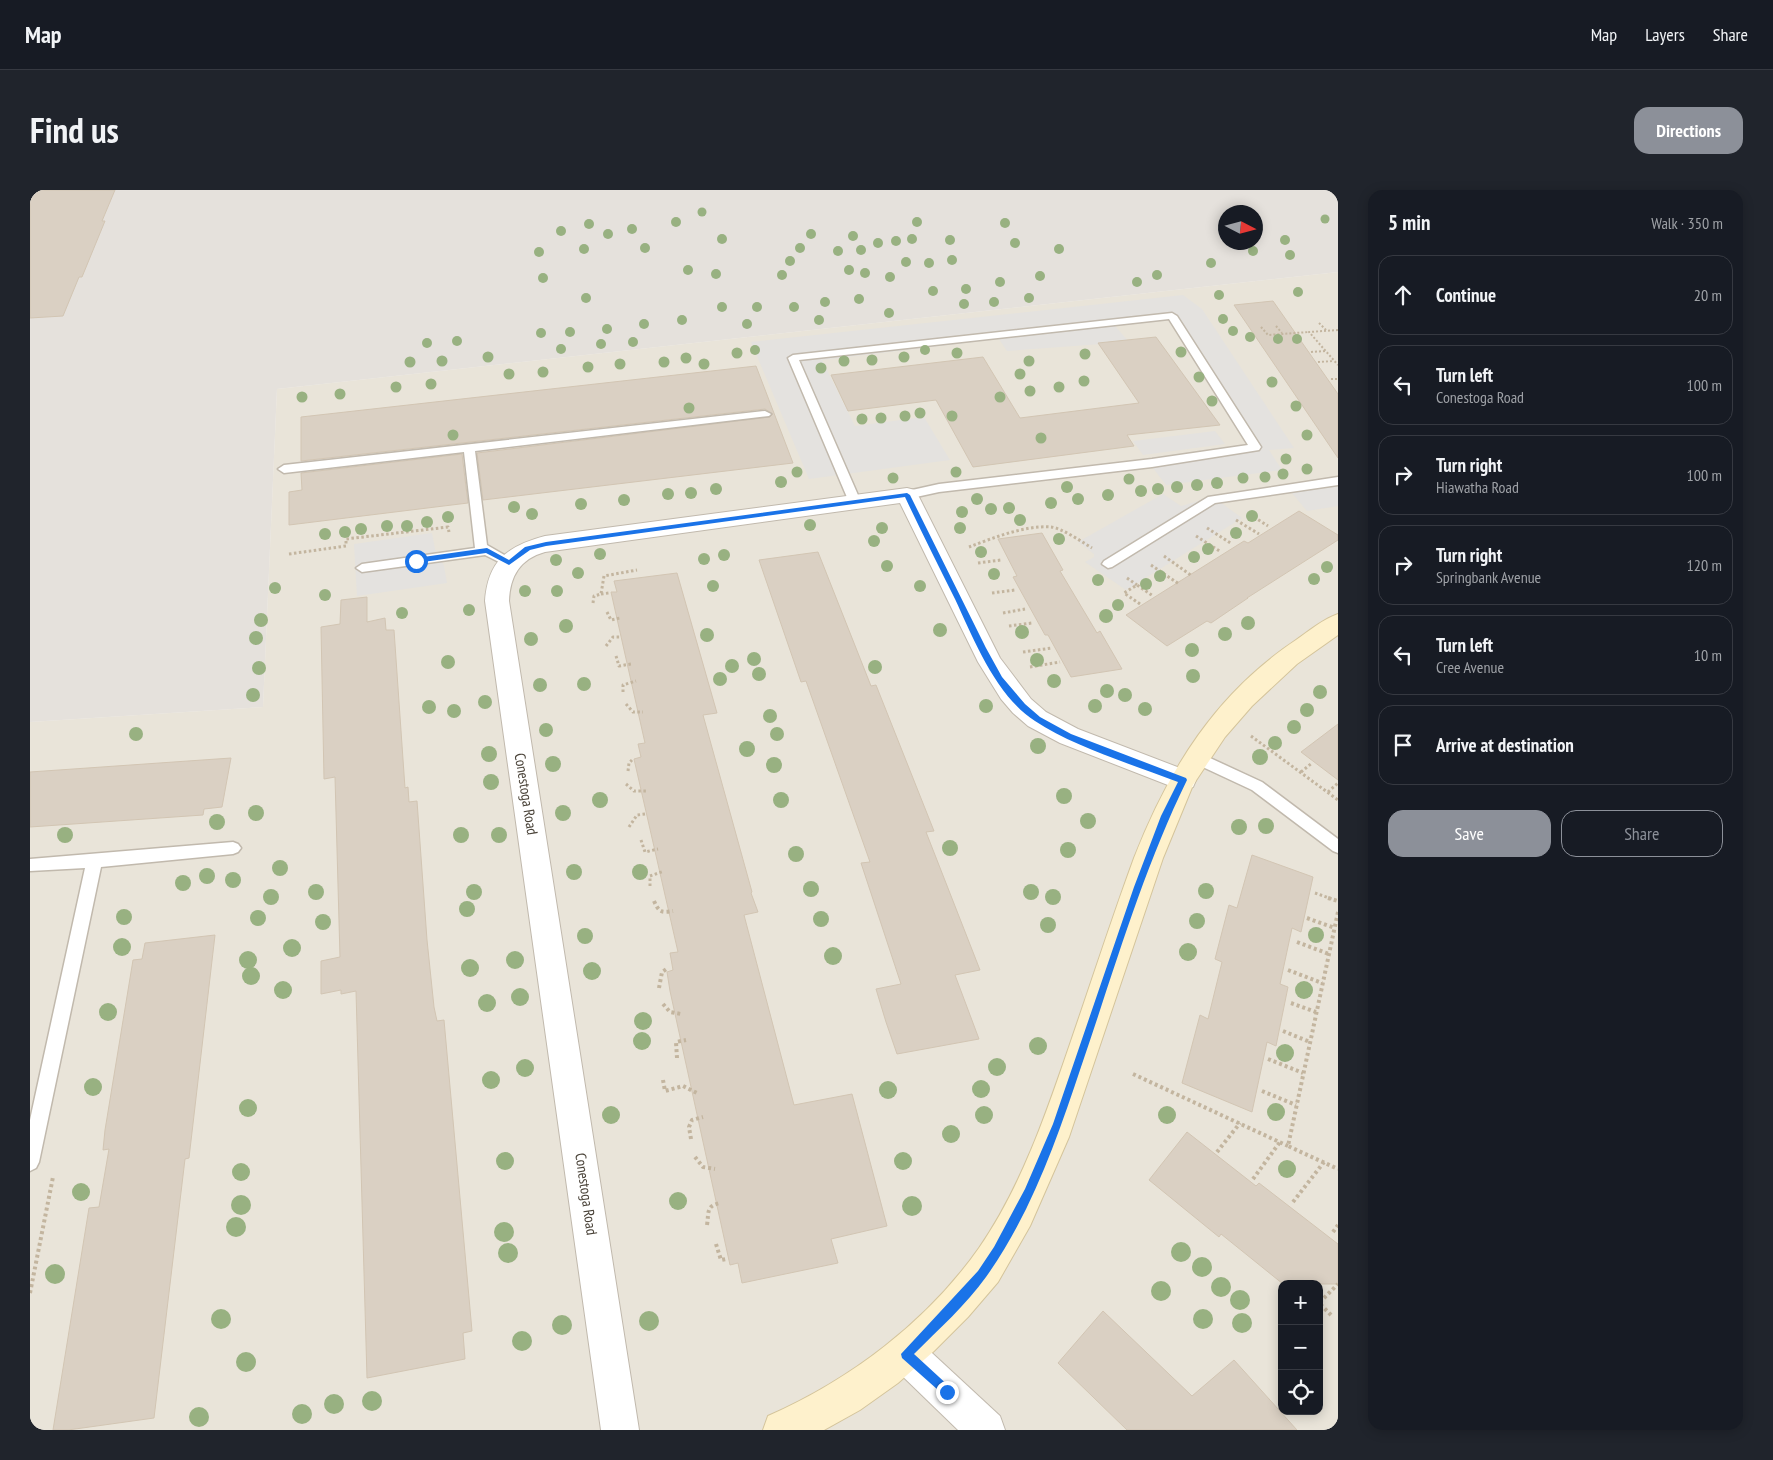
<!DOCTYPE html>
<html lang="en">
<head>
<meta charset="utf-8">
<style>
	body { margin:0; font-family:"PT Sans Narrow",sans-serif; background:#20242c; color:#f1f3f6 }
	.controls { position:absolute; right:15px; bottom:15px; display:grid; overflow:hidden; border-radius:10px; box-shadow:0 2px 12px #0003 }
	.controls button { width:45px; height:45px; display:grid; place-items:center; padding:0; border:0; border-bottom:1px solid #363941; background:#171b24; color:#f1f3f6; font:25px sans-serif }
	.compass { position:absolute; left:1188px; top:15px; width:45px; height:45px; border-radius:50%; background:#171b24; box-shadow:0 2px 12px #0003; rotate:96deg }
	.stop { position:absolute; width:15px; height:15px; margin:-11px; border:4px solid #1a73e8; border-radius:50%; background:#fff }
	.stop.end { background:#1a73e8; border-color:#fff; box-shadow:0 1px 5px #0008 }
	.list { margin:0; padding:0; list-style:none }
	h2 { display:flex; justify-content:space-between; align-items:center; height:65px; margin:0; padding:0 20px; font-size:21px }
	h2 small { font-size:16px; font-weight:400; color:#9ea1a6 }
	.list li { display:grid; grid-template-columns:32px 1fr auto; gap:15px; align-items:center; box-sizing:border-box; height:80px; margin:0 10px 10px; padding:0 10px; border:1px solid #363941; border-radius:15px }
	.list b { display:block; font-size:19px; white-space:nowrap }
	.list p { margin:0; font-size:16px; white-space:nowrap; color:#9ea1a6 }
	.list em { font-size:16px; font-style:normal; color:#9ea1a6 }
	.actions { display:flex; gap:10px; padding:15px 20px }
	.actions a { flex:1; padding:11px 0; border:1px solid #8c9099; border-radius:15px; text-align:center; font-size:18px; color:#8c9099 }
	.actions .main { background:#8c9099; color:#fff }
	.icon { flex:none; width:28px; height:28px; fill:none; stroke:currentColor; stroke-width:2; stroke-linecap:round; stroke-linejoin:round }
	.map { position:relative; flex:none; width:1308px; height:1240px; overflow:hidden; border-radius:15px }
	header { display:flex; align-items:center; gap:30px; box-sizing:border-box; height:70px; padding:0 25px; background:#171b24; border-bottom:1px solid #363941 }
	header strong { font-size:24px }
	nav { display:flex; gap:28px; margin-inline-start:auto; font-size:18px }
	.intro { display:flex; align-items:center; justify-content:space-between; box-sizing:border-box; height:120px; padding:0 30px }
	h1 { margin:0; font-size:35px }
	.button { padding:12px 22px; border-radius:15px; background:#8c9099; color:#fff; font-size:18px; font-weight:700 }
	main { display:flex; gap:30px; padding:0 30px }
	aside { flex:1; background:#171b24; border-radius:15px; box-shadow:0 2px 12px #0003 }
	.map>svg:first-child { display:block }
</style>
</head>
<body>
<header>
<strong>Map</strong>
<nav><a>Map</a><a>Layers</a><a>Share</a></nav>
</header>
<div class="intro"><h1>Find us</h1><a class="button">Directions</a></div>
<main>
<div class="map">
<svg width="1308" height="1240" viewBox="0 0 1308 1240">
	<rect width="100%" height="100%" fill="#f5f2eb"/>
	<path fill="#e9e4d9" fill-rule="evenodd" d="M1308 82V1240H0V532L233 517 247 199ZM1252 1094H1289V1221H1252Z"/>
	<path fill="#e5e1dc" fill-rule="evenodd" d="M0 0H1308V82L247 199 233 517 0 532ZM1196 22H1226V52H1196Z"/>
	<g fill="#e4e2df">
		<polygon points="1153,105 1172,119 1264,258 1239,260 1252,280 1136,295 1116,269 1217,255 1139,130 1085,136 1099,152 977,161 969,149 792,170 825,236 894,227 920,270 779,289 721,152"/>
		<polygon points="1185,241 1195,254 1113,265 1103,251"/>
		<polygon points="1308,289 1308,316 1277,321 1257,297"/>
		<polygon points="1133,304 1151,316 1183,307 1212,328 1096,400 1055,372 1064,367 1064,364 1048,352"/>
		<polygon points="402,343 405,359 414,376 417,393 327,406 324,354"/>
	</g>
	<g fill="#dad0c3" stroke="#d2c5b3">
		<polygon points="0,0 85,0 72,31 75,31 52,87 49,87 33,126 0,128"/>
		<polygon points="1243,111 1308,204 1308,268 1204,115"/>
		<polygon points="1126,147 1190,235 1097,245 1104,256 943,277 906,210 818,221 801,185 953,167 990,228 1109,213 1068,153"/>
		<polygon points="726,176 763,273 453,310 447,263 740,227 743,224 735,219 271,271 271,227"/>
		<polygon points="432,264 438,313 259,335 259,302 272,300 271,283"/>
		<polygon points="1269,321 1308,345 1308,350 1217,408 1218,408 1181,433 1177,431 1137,456 1096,425 1214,351 1218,353"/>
		<polygon points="1012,343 1033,380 1030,381 1067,443 1070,441 1092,479 1041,487 1018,445 1015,445 983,387 987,386 968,349"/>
		<polygon points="788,362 841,496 846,495 904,641 896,642 950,780 925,785 949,849 867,864 856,832 846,799 871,794 831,673 840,672 776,491 771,492 729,370"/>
		<polygon points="647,383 687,523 673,525 722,702 721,703 728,722 714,725 764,915 822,904 857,1036 801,1049 808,1073 712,1093 708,1073 700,1075 640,801 637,782 643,780 640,763 648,762 604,569 611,567 608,554 615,553 581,402 587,402 584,391"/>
		<polygon points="337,407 337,432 355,428 356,440 364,440 375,598 378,597 379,612 387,611 397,750 404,817 407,831 414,830 442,1141 433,1143 435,1169 337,1188 326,801 311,804 311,800 291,804 291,771 310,767 305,587 294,589 291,437 310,434 311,410"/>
		<polygon points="1308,534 1308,590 1271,562"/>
		<polygon points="201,568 192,617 174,619 173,625 0,637 0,582"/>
		<polygon points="1222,665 1283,687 1271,742 1262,738 1250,794 1258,797 1246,856 1237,852 1222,922 1152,893 1170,825 1178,829 1192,772 1185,769 1199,715 1207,718"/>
		<polygon points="185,745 159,968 155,969 124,1228 38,1240 23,1240 59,1018 69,1017 79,959 73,960 75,940 103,770 112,769 115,753"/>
		<polygon points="1157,942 1226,996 1229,993 1308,1054 1308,1094 1253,1094 1191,1044 1189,1047 1119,990"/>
		<polygon points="1073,1121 1162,1206 1204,1170 1267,1240 1097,1240 1028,1173"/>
	</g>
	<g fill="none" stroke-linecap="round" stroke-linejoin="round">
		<defs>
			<g id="service">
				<polygon points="1142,123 1147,126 1231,257 1229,260 1122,277 909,302 877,309 871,305 873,302 909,294 1122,269 1218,255 1139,129 769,170 831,312 825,316 819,312 758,168 763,165"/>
				<polygon points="735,221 741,224 739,226 445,261 457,355 483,370 485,373 479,377 455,365 332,382 326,378 332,374 445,358 434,262 254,283 248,279 254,275"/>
				<polygon points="1308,287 1308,295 1185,313 1082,377 1078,378 1072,374 1074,371 1178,307"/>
				<polygon points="1167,562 1232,592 1308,649 1308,663 1303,661 1222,600 1162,572 1160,568 1162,564"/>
				<polygon points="203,652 208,654 211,658 208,662 203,664 71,677 9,972 6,978 0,981 0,930 55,678 0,681 0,669"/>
			</g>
			<g id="minor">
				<path d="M877 298 885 300 888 305 970 468 1001 509 1016 522 1048 539 1163 583 1166 590 1163 597 1153 601 1143 597 1030 553 998 536 983 523 971 509 948 472 870 313 515 362C490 369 480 386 479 411L609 1240H571L455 411C458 370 478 356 515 346Z"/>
				<polygon points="876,1146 889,1151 970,1226 975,1240 928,1240 863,1177 858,1164 863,1151"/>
			</g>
			<path id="secondary" d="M1308 424V445L1267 474 1222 516 1195 547 1163 595 1133 668 1039 947 1000 1036 968 1092 938 1127 904 1161 868 1193 830 1220 794 1240H733L738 1226C820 1190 897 1132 949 1058 992 996 1017 921 1041 851 1062 790 1082 728 1104 668 1139 579 1185 504 1266 450 1279 441 1293 429 1308 424Z"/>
		</defs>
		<use href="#service" stroke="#c1b9ad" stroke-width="3"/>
		<use href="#minor" stroke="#c1b9ad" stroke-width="2"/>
		<use href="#secondary" stroke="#d4c49b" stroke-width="2"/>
		<g stroke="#c3b59f" stroke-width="2" stroke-dasharray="2 2" stroke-linecap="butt">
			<polyline points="1289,133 1296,140"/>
			<polyline points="1246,136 1252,143"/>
			<polyline points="1231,137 1238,145 1279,142"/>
			<polyline points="1308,140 1279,142 1308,175"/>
			<polyline points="1281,162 1295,161"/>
			<polyline points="1288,172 1304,171"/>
			<polyline points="1301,189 1308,189"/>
		</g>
		<g stroke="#c3b59f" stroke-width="3" stroke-dasharray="2.5 2.5" stroke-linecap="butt">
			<polyline points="1224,327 1238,336"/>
			<polyline points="1206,330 1229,344"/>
			<polyline points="1177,338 1202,354"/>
			<polyline points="1166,346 1191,362"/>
			<path d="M939 357C963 348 995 335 1021 337 1032 338 1052 352 1062 358"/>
			<polyline points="259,364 316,356 316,349 418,337 419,342"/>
			<polyline points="1134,366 1162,386"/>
			<polyline points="948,373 971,370"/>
			<polyline points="1121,375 1149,394"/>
			<polyline points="1097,388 1107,395"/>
			<polyline points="962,403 985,400"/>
			<polyline points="571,404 579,403"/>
			<polyline points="563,413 564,406 571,404 574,386 607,380"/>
			<polyline points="1110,414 1094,403 1107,395 1123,406"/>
			<polyline points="577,422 581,430 590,428"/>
			<polyline points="973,423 995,419"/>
			<polyline points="979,436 1002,433"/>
			<polyline points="576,456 583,447 590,447"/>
			<polyline points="993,462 1022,458"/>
			<polyline points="586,466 589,476 601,474"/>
			<polyline points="1000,477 1030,472"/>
			<polyline points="593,502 593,495 606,491"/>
			<polyline points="596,514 603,522 613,522"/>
			<polyline points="1221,546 1308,610"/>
			<polyline points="598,581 599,573 602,570"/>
			<polyline points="1271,582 1282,573"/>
			<polyline points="596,594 604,601 616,601"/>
			<polyline points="1298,602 1308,593"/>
			<polyline points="599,637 607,625 615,624"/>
			<polyline points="611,650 615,662 628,659"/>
			<polyline points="620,696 620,686 634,681"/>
			<polyline points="1285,703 1302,709"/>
		</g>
		<g stroke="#c3b59f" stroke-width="4" stroke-dasharray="3 3" stroke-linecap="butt">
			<polyline points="1298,708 1308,711"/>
			<path d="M624 711C629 722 631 723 643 721"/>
			<polyline points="1308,722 1258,956 1308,979"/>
			<polyline points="1277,728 1305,738"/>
			<polyline points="1267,752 1299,764"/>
			<polyline points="1258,780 1292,793"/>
			<polyline points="629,798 632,782 638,778"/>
			<polyline points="1261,813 1286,822"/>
			<polyline points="633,814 640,822 651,824"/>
			<polyline points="1253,841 1280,852"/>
			<polyline points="647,868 646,852 656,850"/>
			<polyline points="1238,869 1273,883"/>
			<polyline points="1103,884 1258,956"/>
			<polyline points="633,890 635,901 653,896 667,903"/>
			<polyline points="1232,901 1266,915"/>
			<polyline points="661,949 659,937 662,930 673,927"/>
			<polyline points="1187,962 1210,933"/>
			<polyline points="665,967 673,977 685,979"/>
			<polyline points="1223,989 1250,952"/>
			<polyline points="1263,1012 1294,972"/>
			<path d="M677 1035C679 1022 676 1016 690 1013"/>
			<polyline points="1303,1042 1308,1035"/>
			<polyline points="686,1054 691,1070 696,1069"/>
			<polyline points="0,1103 23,987"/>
			<polyline points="1301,1125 1289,1113 1308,1094"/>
		</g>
		<use href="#service" fill="#fff" fill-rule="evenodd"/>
		<use href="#minor" fill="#fff" fill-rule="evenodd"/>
		<use href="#secondary" fill="#fef1cc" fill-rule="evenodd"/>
	</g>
	<g fill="#98b181">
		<circle cx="672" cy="22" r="4.5"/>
		<circle cx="1295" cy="29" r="4.5"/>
		<circle cx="646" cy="32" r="5"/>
		<circle cx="887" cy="32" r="5"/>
		<circle cx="975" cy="33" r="5"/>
		<circle cx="559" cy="34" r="5"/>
		<circle cx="602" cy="39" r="5"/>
		<circle cx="531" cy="41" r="5"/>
		<circle cx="578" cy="44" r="5"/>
		<circle cx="781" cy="44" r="5"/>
		<circle cx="823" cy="46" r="5"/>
		<circle cx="692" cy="49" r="5"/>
		<circle cx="882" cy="49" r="5"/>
		<circle cx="920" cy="50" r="5"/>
		<circle cx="1255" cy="50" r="5"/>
		<circle cx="866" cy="51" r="5"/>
		<circle cx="848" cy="53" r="5"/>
		<circle cx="985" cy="53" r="5"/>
		<circle cx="615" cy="58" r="5"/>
		<circle cx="770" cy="58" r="5"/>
		<circle cx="554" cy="59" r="5"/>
		<circle cx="1029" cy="59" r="5"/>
		<circle cx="831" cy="60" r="5"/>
		<circle cx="808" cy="61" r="5"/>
		<circle cx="1223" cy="61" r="5"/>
		<circle cx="509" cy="62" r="5"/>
		<circle cx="1260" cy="65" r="5"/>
		<circle cx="922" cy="70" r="5"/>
		<circle cx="760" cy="71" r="5"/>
		<circle cx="876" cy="72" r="5"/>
		<circle cx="899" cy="73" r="5"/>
		<circle cx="1181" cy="73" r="5"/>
		<circle cx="658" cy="80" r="5"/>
		<circle cx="819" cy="80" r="5"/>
		<circle cx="835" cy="83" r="5"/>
		<circle cx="686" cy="84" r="5"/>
		<circle cx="752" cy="85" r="5"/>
		<circle cx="1127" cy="85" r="5"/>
		<circle cx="1010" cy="86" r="5"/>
		<circle cx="860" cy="87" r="5"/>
		<circle cx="513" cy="88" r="5"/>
		<circle cx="970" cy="92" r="5"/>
		<circle cx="1107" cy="92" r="5"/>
		<circle cx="936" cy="99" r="5"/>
		<circle cx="903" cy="101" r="5"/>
		<circle cx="1268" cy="102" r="5"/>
		<circle cx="1189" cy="105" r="5"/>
		<circle cx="556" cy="108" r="5"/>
		<circle cx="999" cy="108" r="5"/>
		<circle cx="829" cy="109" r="5"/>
		<circle cx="795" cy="112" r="5"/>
		<circle cx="964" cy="112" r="5"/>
		<circle cx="934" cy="114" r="5"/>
		<circle cx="692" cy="117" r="5"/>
		<circle cx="727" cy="117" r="5"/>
		<circle cx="764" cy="117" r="5"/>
		<circle cx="859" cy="123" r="5"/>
		<circle cx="1193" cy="129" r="5"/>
		<circle cx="652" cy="130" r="5"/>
		<circle cx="789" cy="130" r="5"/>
		<circle cx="614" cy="134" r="5"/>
		<circle cx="717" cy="134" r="5"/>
		<circle cx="577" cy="139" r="5"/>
		<circle cx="1203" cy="141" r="5"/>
		<circle cx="540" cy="142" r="5"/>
		<circle cx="511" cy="143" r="5"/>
		<circle cx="1220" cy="147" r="5"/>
		<circle cx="1248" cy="149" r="5"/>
		<circle cx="1267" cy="149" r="5"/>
		<circle cx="427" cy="151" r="5"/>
		<circle cx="603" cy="152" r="5"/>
		<circle cx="397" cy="153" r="5"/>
		<circle cx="571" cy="154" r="5"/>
		<circle cx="531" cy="159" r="5"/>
		<circle cx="725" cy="160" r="5"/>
		<circle cx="895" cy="160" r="5"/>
		<circle cx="1151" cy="162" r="5.5"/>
		<circle cx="707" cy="163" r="5.5"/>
		<circle cx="927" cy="163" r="5.5"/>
		<circle cx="1055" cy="164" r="5.5"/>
		<circle cx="458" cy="167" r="5.5"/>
		<circle cx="874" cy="167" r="5.5"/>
		<circle cx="656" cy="168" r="5.5"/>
		<circle cx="842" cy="170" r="5.5"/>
		<circle cx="412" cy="171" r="5.5"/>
		<circle cx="814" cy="171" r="5.5"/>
		<circle cx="999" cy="171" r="5.5"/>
		<circle cx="380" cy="172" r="5.5"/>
		<circle cx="634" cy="172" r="5.5"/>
		<circle cx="590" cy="174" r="5.5"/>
		<circle cx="674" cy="174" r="5.5"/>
		<circle cx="558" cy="177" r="5.5"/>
		<circle cx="791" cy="178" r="5.5"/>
		<circle cx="513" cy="182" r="5.5"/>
		<circle cx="479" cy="184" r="5.5"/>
		<circle cx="990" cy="184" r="5.5"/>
		<circle cx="1169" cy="187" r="5.5"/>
		<circle cx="1054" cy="191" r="5.5"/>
		<circle cx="1242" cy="192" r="5.5"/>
		<circle cx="401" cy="194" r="5.5"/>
		<circle cx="366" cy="197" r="5.5"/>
		<circle cx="1029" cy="197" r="5.5"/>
		<circle cx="1000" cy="201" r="5.5"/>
		<circle cx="310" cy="204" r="5.5"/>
		<circle cx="272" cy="207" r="5.5"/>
		<circle cx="970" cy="207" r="5.5"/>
		<circle cx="1182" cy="211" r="5.5"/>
		<circle cx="1266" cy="216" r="5.5"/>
		<circle cx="659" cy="218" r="5.5"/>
		<circle cx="890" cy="223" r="5.5"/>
		<circle cx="875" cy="226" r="5.5"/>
		<circle cx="922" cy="226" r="5.5"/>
		<circle cx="851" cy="228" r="5.5"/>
		<circle cx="832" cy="229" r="5.5"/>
		<circle cx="423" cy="245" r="5.5"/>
		<circle cx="1277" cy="245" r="5.5"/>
		<circle cx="1011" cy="248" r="5.5"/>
		<circle cx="1256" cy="269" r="5.5"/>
		<circle cx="1277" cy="279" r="5.5"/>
		<circle cx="767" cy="282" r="5.5"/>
		<circle cx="926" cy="282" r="5.5"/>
		<circle cx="1253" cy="284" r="5.5"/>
		<circle cx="1235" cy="287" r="5.5"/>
		<circle cx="863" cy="288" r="5.5"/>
		<circle cx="1213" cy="288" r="5.5"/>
		<circle cx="1099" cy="289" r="5.5"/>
		<circle cx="751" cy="292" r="6"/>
		<circle cx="1187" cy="293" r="6"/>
		<circle cx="1167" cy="295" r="6"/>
		<circle cx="1037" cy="297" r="6"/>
		<circle cx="1147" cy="297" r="6"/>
		<circle cx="686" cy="299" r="6"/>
		<circle cx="1128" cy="299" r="6"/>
		<circle cx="1111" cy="301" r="6"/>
		<circle cx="661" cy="303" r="6"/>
		<circle cx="638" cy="304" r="6"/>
		<circle cx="1078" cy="305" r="6"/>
		<circle cx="947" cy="309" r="6"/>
		<circle cx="1048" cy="309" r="6"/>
		<circle cx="594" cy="310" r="6"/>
		<circle cx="1021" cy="313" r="6"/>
		<circle cx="551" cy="314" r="6"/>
		<circle cx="484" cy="317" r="6"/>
		<circle cx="979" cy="318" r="6"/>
		<circle cx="961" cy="319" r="6"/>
		<circle cx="932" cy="322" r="6"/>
		<circle cx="502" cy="324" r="6"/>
		<circle cx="1222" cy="326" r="6"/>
		<circle cx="418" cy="327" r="6"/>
		<circle cx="990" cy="330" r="6"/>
		<circle cx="397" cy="332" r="6"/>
		<circle cx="780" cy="335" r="6"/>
		<circle cx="357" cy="336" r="6"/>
		<circle cx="377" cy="336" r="6"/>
		<circle cx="852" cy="338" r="6"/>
		<circle cx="930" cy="338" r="6"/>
		<circle cx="331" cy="339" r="6"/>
		<circle cx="315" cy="342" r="6"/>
		<circle cx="1206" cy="343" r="6"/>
		<circle cx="295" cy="344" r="6"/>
		<circle cx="1029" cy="349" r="6"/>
		<circle cx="844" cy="351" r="6"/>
		<circle cx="1178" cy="359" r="6"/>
		<circle cx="951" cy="362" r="6"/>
		<circle cx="570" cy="364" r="6"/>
		<circle cx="694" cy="365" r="6"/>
		<circle cx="1164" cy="367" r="6"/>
		<circle cx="674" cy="369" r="6"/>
		<circle cx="526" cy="370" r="6"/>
		<circle cx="857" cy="376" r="6"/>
		<circle cx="1297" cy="377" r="6"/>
		<circle cx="548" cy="383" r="6"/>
		<circle cx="964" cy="384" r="6"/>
		<circle cx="1130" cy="386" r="6"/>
		<circle cx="1284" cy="389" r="6"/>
		<circle cx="1068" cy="390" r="6"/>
		<circle cx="1116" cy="394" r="6"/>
		<circle cx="683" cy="396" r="6"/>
		<circle cx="890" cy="396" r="6"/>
		<circle cx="245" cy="398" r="6"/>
		<circle cx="495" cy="401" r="6"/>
		<circle cx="527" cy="401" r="6"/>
		<circle cx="295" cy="405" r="6"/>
		<circle cx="1088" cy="415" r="6"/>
		<circle cx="439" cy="420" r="6"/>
		<circle cx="372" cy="423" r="6"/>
		<circle cx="1076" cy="426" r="7"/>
		<circle cx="231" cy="430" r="7"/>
		<circle cx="1218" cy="433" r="7"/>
		<circle cx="536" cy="436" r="7"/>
		<circle cx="910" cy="440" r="7"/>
		<circle cx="992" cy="442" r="7"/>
		<circle cx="1195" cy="444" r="7"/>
		<circle cx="677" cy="445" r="7"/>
		<circle cx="226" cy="448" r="7"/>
		<circle cx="501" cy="449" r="7"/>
		<circle cx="1162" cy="460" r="7"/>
		<circle cx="724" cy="469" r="7"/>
		<circle cx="1007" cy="470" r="7"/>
		<circle cx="418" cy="472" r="7"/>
		<circle cx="702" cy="476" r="7"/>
		<circle cx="845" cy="477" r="7"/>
		<circle cx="229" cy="478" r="7"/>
		<circle cx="729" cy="484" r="7"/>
		<circle cx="1163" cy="486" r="7"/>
		<circle cx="690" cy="489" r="7"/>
		<circle cx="1024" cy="491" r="7"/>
		<circle cx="554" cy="494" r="7"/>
		<circle cx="510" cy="495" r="7"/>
		<circle cx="1077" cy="501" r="7"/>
		<circle cx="1290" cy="502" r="7"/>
		<circle cx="223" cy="505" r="7"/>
		<circle cx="1095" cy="505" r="7"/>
		<circle cx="455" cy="512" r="7"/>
		<circle cx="956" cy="516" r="7"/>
		<circle cx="1065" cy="516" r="7"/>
		<circle cx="399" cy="517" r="7"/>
		<circle cx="1115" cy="519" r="7"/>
		<circle cx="1277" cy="520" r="7"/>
		<circle cx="424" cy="521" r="7"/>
		<circle cx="740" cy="526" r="7"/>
		<circle cx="1264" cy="537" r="7"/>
		<circle cx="516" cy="540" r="7"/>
		<circle cx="106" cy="544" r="7"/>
		<circle cx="747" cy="544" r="7"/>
		<circle cx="1245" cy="553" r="7"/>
		<circle cx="1008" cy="556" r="8"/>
		<circle cx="717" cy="559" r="8"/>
		<circle cx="459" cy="564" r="8"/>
		<circle cx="1230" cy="567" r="8"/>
		<circle cx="523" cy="574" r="8"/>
		<circle cx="744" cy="575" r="8"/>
		<circle cx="461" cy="592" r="8"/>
		<circle cx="1034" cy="606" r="8"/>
		<circle cx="570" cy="610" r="8"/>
		<circle cx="751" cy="610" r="8"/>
		<circle cx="226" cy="623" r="8"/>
		<circle cx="533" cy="623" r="8"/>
		<circle cx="1058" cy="631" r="8"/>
		<circle cx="187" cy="632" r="8"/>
		<circle cx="1236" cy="636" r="8"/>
		<circle cx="1209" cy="637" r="8"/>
		<circle cx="35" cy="645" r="8"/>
		<circle cx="431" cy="645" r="8"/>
		<circle cx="469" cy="645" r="8"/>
		<circle cx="920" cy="658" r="8"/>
		<circle cx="1038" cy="660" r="8"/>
		<circle cx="766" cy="664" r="8"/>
		<circle cx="250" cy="678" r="8"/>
		<circle cx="544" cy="682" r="8"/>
		<circle cx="610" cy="682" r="8"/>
		<circle cx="177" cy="686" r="8"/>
		<circle cx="203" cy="690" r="8"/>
		<circle cx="153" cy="693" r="8"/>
		<circle cx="781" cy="699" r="8"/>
		<circle cx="1176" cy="701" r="8"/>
		<circle cx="286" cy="702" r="8"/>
		<circle cx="444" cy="702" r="8"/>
		<circle cx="1001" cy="702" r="8"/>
		<circle cx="241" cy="707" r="8"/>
		<circle cx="1023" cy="707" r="8"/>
		<circle cx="437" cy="719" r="8"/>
		<circle cx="94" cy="727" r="8"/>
		<circle cx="228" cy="728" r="8"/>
		<circle cx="791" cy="729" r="8"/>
		<circle cx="1167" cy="731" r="8"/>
		<circle cx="293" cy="732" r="8"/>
		<circle cx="1018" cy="735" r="8"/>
		<circle cx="1286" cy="745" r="8"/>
		<circle cx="555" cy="746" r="8"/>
		<circle cx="92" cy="757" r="9"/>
		<circle cx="262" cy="758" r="9"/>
		<circle cx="1158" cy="762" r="9"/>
		<circle cx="803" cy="766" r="9"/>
		<circle cx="218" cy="770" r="9"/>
		<circle cx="485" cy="770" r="9"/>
		<circle cx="440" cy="778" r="9"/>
		<circle cx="562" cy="781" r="9"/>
		<circle cx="221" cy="786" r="9"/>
		<circle cx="253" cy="800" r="9"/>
		<circle cx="1274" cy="800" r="9"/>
		<circle cx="490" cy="807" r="9"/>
		<circle cx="457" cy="813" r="9"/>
		<circle cx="78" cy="822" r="9"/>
		<circle cx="613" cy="831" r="9"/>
		<circle cx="612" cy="851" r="9"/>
		<circle cx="1008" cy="856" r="9"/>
		<circle cx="1255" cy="863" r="9"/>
		<circle cx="967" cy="877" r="9"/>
		<circle cx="495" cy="878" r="9"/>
		<circle cx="461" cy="890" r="9"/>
		<circle cx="63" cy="897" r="9"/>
		<circle cx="951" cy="899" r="9"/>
		<circle cx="858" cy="900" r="9"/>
		<circle cx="218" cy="918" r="9"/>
		<circle cx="1246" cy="922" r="9"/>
		<circle cx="581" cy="925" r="9"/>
		<circle cx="954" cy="925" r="9"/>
		<circle cx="1137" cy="925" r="9"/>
		<circle cx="921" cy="944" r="9"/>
		<circle cx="475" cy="971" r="9"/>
		<circle cx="873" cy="971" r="9"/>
		<circle cx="1257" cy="979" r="9"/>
		<circle cx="211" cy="982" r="9"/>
		<circle cx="51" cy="1002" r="9"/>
		<circle cx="648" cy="1011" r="9"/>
		<circle cx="211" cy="1015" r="10"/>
		<circle cx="882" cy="1016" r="10"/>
		<circle cx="206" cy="1037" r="10"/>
		<circle cx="474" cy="1042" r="10"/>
		<circle cx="1151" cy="1062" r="10"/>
		<circle cx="478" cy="1063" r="10"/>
		<circle cx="1172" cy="1077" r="10"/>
		<circle cx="25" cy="1084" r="10"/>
		<circle cx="1191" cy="1097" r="10"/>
		<circle cx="1131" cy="1101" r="10"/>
		<circle cx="1210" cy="1110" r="10"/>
		<circle cx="191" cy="1129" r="10"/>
		<circle cx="1173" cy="1129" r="10"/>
		<circle cx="619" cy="1131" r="10"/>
		<circle cx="1212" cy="1133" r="10"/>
		<circle cx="532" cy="1135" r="10"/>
		<circle cx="492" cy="1151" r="10"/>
		<circle cx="216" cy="1172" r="10"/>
		<circle cx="342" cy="1211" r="10"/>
		<circle cx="304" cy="1214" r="10"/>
		<circle cx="272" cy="1224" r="10"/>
		<circle cx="169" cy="1227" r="10"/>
	</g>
	<path fill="#1a73e8" d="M877 303 880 305 956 458 972 487 995 514 1010 527 1041 544 1156 588 1157 590C1112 682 1084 781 1051 877 1027 949 1001 1024 956 1087 936 1115 909 1139 884 1164L921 1198 922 1202 921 1206 917 1208 872 1168 871 1164 948 1081 964 1057 995 999 1023 934 1104 697 1131 626 1148 592C1104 575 1044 557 1005 531 966 506 944 450 925 409 908 375 891 341 875 307L516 356 500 360 479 375 456 363 386 373 383 371 386 368 457 358 479 370 495 357 516 352Z"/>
	<g text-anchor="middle" stroke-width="4.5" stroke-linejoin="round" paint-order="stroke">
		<g font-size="15" fill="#4a4339" stroke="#fff">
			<text transform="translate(496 604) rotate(81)" y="5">Conestoga Road</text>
			<text transform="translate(556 1004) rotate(82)" y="5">Conestoga Road</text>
		</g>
	</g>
</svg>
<div class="controls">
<button>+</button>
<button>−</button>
<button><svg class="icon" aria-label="locate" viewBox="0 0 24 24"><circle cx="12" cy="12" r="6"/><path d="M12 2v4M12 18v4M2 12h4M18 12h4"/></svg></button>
</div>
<svg class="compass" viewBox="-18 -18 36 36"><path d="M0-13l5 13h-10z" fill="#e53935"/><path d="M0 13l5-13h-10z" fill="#9ea1a6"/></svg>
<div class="stop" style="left:386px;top:371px"></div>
<div class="stop end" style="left:917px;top:1202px"></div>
</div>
<aside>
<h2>5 min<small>Walk · 350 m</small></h2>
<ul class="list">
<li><svg class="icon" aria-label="ahead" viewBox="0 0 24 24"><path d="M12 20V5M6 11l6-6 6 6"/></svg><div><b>Continue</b></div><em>20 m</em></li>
<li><svg class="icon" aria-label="left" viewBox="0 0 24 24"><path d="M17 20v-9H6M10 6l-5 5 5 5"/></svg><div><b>Turn left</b><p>Conestoga Road</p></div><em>100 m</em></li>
<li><svg class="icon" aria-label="right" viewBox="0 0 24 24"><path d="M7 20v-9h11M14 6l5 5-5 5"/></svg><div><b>Turn right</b><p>Hiawatha Road</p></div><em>100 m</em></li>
<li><svg class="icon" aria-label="right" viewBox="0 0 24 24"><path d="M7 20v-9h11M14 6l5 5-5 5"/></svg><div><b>Turn right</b><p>Springbank Avenue</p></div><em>120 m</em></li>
<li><svg class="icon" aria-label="left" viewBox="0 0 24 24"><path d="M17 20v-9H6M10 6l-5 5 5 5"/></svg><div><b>Turn left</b><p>Cree Avenue</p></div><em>10 m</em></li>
<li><svg class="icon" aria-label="arrive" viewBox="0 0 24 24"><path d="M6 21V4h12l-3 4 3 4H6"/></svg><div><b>Arrive at destination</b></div></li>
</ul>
<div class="actions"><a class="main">Save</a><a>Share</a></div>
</aside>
</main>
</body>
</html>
